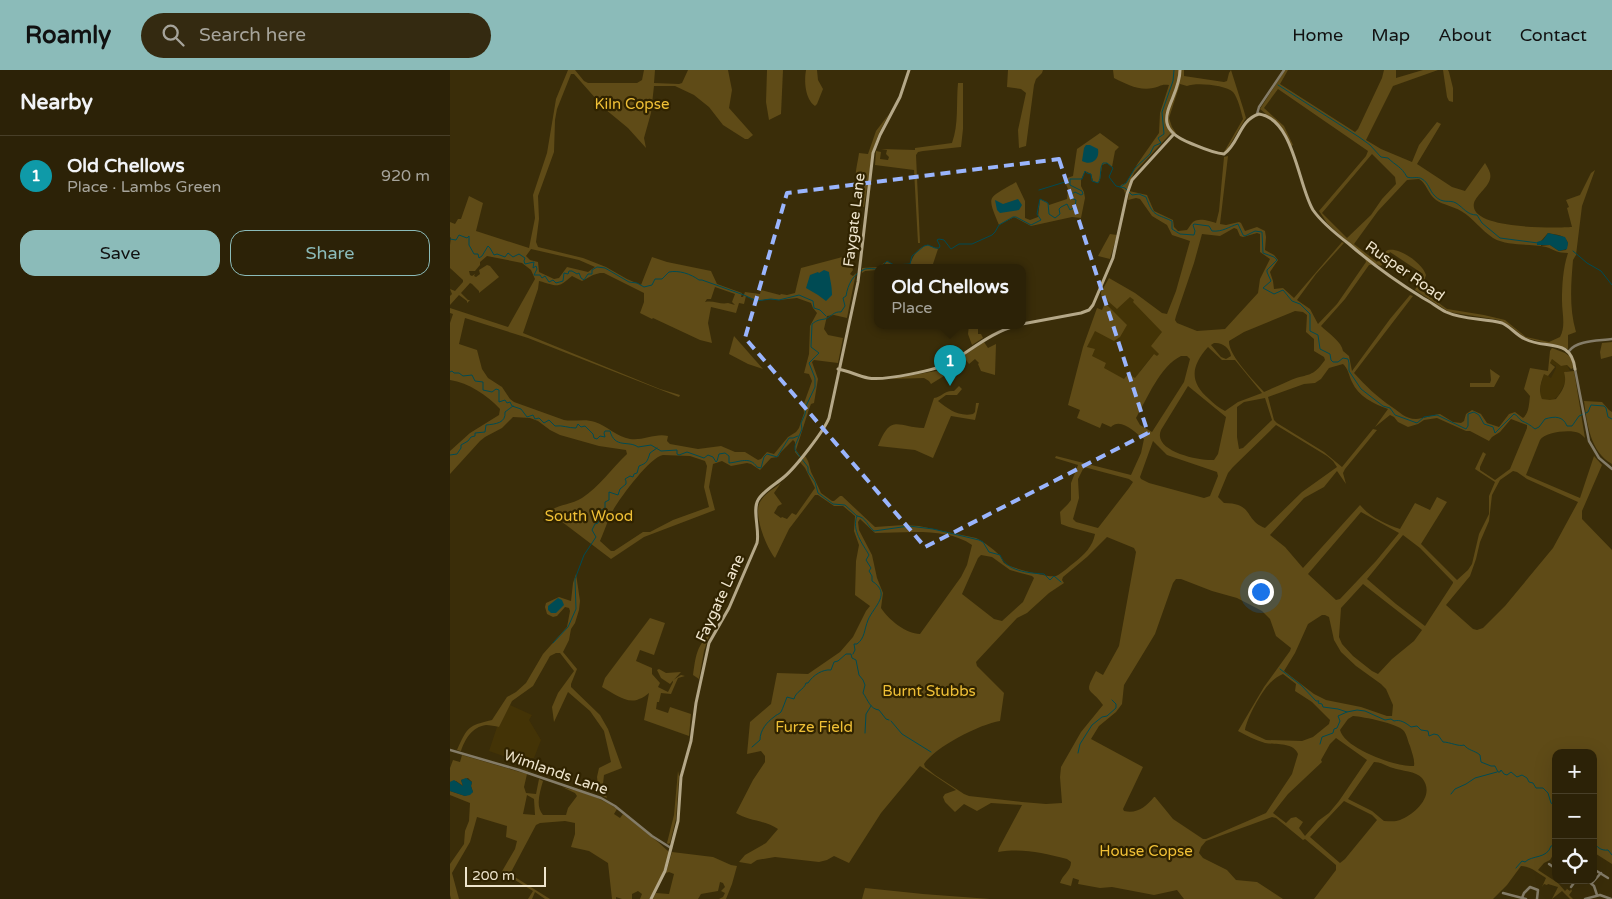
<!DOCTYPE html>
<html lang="en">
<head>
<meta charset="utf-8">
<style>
	body { margin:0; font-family:"Varela Round",sans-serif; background:#342a11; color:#f1f3f6 }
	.controls { position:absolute; right:15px; bottom:15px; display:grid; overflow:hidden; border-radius:10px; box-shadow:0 5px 20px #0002 }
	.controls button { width:45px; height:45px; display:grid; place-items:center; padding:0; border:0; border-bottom:1px solid #483f28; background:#2c2207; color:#f1f3f6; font:25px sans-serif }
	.scale { position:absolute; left:15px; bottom:12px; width:81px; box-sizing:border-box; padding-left:5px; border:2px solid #eee4cc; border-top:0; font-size:14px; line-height:18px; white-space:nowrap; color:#eee4cc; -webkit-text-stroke:4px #302300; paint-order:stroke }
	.you { position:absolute; left:810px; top:521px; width:18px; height:18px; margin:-12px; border:4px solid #fff; border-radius:50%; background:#1a73e8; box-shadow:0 0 0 8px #1a73e833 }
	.badge { display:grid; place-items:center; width:32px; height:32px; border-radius:50%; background:#8bbbb9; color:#fff; font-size:16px; font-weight:700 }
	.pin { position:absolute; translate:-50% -41px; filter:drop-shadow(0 1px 2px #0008) }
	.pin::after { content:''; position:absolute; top:26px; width:18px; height:15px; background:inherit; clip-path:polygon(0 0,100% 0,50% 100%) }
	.popup { position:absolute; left:424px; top:194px; width:152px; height:65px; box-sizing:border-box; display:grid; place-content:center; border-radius:10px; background:#2c2207; filter:drop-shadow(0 1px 4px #0005); font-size:16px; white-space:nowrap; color:#a6a49b }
	.popup b { font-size:19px; color:#f1f3f6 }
	.popup::after { content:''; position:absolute; left:50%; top:100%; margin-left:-10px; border:10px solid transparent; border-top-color:#2c2207 }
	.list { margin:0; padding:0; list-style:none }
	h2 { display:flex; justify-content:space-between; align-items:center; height:65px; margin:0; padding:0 20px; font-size:21px }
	h2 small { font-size:16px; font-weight:400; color:#a6a49b }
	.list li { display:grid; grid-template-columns:32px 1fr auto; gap:15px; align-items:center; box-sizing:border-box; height:80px; padding:0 20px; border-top:1px solid #483f28 }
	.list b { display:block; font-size:19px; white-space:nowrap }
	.list p { margin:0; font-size:16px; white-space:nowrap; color:#a6a49b }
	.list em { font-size:16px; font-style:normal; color:#a6a49b }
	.actions { display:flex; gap:10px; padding:15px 20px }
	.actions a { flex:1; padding:11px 0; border:1px solid #8bbbb9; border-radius:15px; text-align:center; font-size:18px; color:#8bbbb9 }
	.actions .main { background:#8bbbb9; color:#111 }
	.icon { flex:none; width:28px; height:28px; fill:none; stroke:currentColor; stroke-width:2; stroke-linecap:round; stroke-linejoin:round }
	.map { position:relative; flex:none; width:1162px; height:829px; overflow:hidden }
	header { display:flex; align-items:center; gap:30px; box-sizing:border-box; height:70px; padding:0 25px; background:#8bbbb9; color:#111 }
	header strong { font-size:24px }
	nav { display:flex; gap:28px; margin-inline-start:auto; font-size:18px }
	.search { width:350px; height:45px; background:#342a11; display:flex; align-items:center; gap:12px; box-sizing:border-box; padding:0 18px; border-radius:28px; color:#a6a49b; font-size:19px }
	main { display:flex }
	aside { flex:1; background:#2c2207 }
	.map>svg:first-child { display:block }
</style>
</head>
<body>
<header>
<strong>Roamly</strong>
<div class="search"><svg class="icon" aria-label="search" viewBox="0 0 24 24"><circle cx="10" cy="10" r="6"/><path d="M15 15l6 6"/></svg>Search here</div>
<nav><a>Home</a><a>Map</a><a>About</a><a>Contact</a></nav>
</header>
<main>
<aside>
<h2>Nearby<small></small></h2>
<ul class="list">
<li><span class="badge" style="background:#0f9aa8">1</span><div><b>Old Chellows</b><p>Place · Lambs Green</p></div><em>920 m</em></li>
</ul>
<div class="actions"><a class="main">Save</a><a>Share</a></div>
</aside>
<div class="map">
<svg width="1162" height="829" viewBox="0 0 1162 829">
	<rect width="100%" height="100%" fill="#3a2d09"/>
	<g fill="#433306">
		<polygon points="681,225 729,270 713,293 704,284 690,301 696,305 668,316 635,284 643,260 657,235 655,233 658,227"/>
		<polygon points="1102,289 1111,296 1117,295 1120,301 1116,301 1116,311 1108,326 1103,330 1095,330 1092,329 1090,325 1091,314 1094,303 1101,308 1106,298 1106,296 1100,293"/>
		<polygon points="60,635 82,645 79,650 91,670 84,688 79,688 78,702 74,701 75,686 72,685 71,687 57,684 56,687 39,681 47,657 49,657"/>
	</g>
	<g fill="#5f4b17" fill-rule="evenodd">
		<path d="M118 0H125L134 11 138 13H187L192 10 194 0H205L204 13 229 14 232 13 238 0H278L282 20 279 38 303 65 298 69H295L273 55 259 37 244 25 225 16H204L201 43 194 68 196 78 178 58 155 39 124 4H121L107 39 105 50 104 82 88 126 89 149 86 172 88 177 133 188 156 197 177 209 191 215 202 187 217 192 261 201 267 214 292 223 291 227H293L295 222 310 224 311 220 330 225 331 224 337 225 345 223 351 198 400 185 403 200 400 204 403 206 406 203 397 248 384 245 377 246 374 259 378 265 393 268 388 293 364 290 362 292 368 309 364 333 361 334 359 339 346 380 350 386 349 387 345 382V372L343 370 331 382 328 387 321 388 310 400 301 394 297 393 281 396 272 391 263 394 259 417 265 440 194 467 161 489 99 442C108 434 121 435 132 428 149 417 162 398 177 384L176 380 149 376 110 365 100 360 88 351 80 348 63 347 52 358 35 367 30 371 0 404V381L20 363 49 345 50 339C37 325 19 313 0 310V253L3 244 0 243V238L58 257 85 209 81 200 72 193 37 186 30 192V195L25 201H19L20 205 22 206 25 204 24 206 26 207 30 204 29 200 37 195 40 196 49 207 29 223V221L22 214 20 213 11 223 18 230H20L17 233V231L9 225 0 235V226L2 224 0 219 5 221 13 212V210L0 198V175L1 168 0 167V152L5 154 8 149H11L19 126 33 133 26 161 79 178 85 148 83 125 97 83 106 29ZM81 179 129 190 145 197 138 202 117 197 109 208 104 209 89 202 88 192 80 190 76 186ZM150 203H154L194 223V232L190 243 202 249 203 248 250 270 262 273 258 253 261 237 286 243 289 233 294 234 296 226 309 231 318 229 329 230 347 228 361 233 363 238 367 243 360 256 359 284 354 303 359 304 362 311 353 336 354 343 349 358 346 362 338 367 324 384 317 382 311 389 308 390 295 382H285L271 376 248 379 220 374 217 371 218 366C205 363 193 371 180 369 167 367 157 356 145 352 135 348 124 352 114 350L64 332 60 329 52 317 38 308 32 299 27 280 9 274 15 248 78 268 229 327 230 325 210 319 73 263 88 219 89 211C108 216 107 219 122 206L132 211 143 205ZM265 217 285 224 282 232 285 235 278 233C271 235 263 230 255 232L257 229H261ZM213 385 240 386 255 391 257 396 254 417 259 437 223 450 200 462H193L164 481H161L150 471C154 462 157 452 162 442 169 429 200 387 213 385Z"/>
		<polygon points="317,0 333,0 331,44 319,50 316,32"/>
		<path d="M356 0H367L368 10 373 19 367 34 365 36C355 29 354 11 356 0Z"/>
		<polygon points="558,0 593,0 592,3 586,9 584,15 576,76 569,78 568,60 576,23 571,19 557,17"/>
		<path d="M663 0H734V6L774 12 777 11 779 3 781 0 794 41 796 48 794 51 777 80 774 82 793 49C791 41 788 28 783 22 776 15 746 12 737 16L730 14 719 48 722 57 726 63 720 64 684 103 675 124 674 120 670 117 671 115 676 113 688 93 709 63 710 43 719 15C709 14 711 17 703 18 689 21 676 14 664 8Z"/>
		<path d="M835 0H838L830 14 905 62 908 59 932 8 934 0H946V8L973 0H988L943 16 916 70 931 79 962 92 969 75 987 52 991 54 967 94 1002 117 1015 121 1035 93C1037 96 1039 100 1040 103 1043 115 1027 123 1024 133 1018 160 1106 158 1122 157L1117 138 1119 137 1116 130 1130 125 1141 103 1145 100 1132 136 1126 185 1123 190C1121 214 1119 238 1126 262L1118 265V279L1076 268 1060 256 1049 250 999 242 965 220 973 204 940 182 931 196 926 194 919 195 895 229 871 256C878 263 892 272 893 281L899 286 902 301 940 249 960 225 963 226 904 303C916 316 927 327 942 337 950 342 955 349 966 349 972 349 982 345 990 344L1003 352 1011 353 1014 351 1016 344 1022 340 1031 344 1037 353 1049 357 1059 344 1065 342 1073 348C1079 343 1079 334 1080 326L1074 319 1080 298 1098 301 1100 281 1102 278 1115 283 1122 288 1123 298 1121 299 1117 295 1111 296 1102 289 1100 293 1105 297 1098 306 1094 304C1091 312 1088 320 1092 329L1100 330 1106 329C1114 319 1117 312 1114 302L1124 301 1135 368C1133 366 1131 364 1129 363 1120 359 1095 362 1090 370L1076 405 1130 428 1144 386 1152 395 1132 441V449L1162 480V794L1143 782V683H1106V780L1100 790 1094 793 1088 800 1108 813 1115 821 1117 819 1116 818 1120 821 1121 819 1122 821 1119 825 1123 829H1120L1112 821 1102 829 1108 817 1098 814 1097 815 1094 814 1092 817 1096 808C1088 803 1080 796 1071 796L1057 815 1043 829H864L886 800V795L855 769 853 770 826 748 822 747 756 771 751 777 749 783 753 788 777 800 786 810 807 812 833 829H734L727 820 704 825 662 817 650 818 628 814 629 810 623 808 621 816 610 813C612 805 621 801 621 792L617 789C592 783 574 778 548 782L549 778 572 735 541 733 527 741 514 734 505 742 495 732 493 727 495 724 506 720 470 696 431 743 399 793 384 786 377 790 369 792 325 787 307 790 301 794 289 792 295 785 316 773 328 759C315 750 298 751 286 743L303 710 315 692V686L311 681 297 684 300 652 321 634 327 603 358 604 390 582 403 567 416 541 420 536 405 525 406 491 409 475 404 461 405 446 393 436H384L368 425H365L339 459 325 488C316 477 303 444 310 432 314 424 325 418 331 413L324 423 332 434 328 436 324 443 331 448 332 447 337 449 342 443 346 445 365 418 355 398 349 391 354 385C360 391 359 398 362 404 366 412 368 416 371 423L382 431H384L390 426H392L425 457 454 455 469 456 526 468C531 470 549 483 551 487 552 489 553 492 554 493 560 498 600 508 606 506 613 503 619 496 625 492 634 485 643 476 645 464L619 457 611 454 610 442 618 434 621 430V413L628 395 605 388 606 386 681 405 691 383 694 369C685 363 671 347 661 357L652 353 650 358 627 348 630 340 618 335 633 277 647 238 652 240 655 233 677 255 670 267 664 271 645 261 637 277 645 279 642 286 656 293 654 298 674 309 678 304 685 308 704 284 707 286 709 284 701 276 712 262 683 232 684 230 680 227 667 239 651 225V222L659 208 685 223 712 243 717 244 726 221 740 171 722 165 717 155 702 146 690 129 686 128 678 130 679 121 697 125 704 141 723 150 724 157 728 161 737 160C739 158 740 155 742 153 747 147 760 151 766 153L769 141 774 87 778 86 770 154 776 155 789 152 791 153 795 161 807 157 815 161 816 167 815 180 824 185 828 190 820 202 823 211 824 219 833 218 844 228 892 172 894 173 866 204 847 230 860 239 868 254 887 234 916 192 915 188 877 153 869 141 916 86 918 81 828 19 814 38 834 56 843 75 841 76 830 56 810 39ZM922 84 945 107 946 114 932 129 921 145 897 168 872 143ZM969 109C977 114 978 124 986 130 993 135 1003 136 1011 141 1023 148 1031 160 1043 168 1059 177 1079 173 1096 177 1105 180 1107 183 1118 183 1113 198 1112 215 1112 231 1112 243 1116 256 1110 267L1099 272 1076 267 1055 250 1034 245 997 239 971 220 976 205C973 194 950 177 938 180 934 182 930 188 927 192L904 174 928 141 957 110ZM784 158 787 159 790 166 793 167 807 163 810 164V182L820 189 810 209 808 223 775 259 747 261 727 253 725 250 726 246 744 193 752 164 770 166ZM1098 163C1107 165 1115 164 1118 173L1116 180 1109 181 1100 175 1091 176V171ZM845 241 853 242 857 245 856 262 864 269V281L874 287 875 290C862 308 859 303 841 310 832 314 823 318 814 322 804 311 778 285 779 271L794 262ZM764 273C772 272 780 278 781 286L776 289 771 287 761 275ZM758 277 772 290H785L812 323 788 332 775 341C769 338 764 334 759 329 739 312 741 296 758 277ZM731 286H737L740 289 734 312 702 362 690 355 686 348C697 329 710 296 731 286ZM893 294C898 298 899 306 902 312 908 326 924 334 938 339L925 357 940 345 944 347 948 352 958 357 968 354 974 350 987 348 1016 361H1020L1039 371 1042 367 1050 362 1061 349 1077 355V358L1060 399 1045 410 1030 400V397L1036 384 1033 382 1025 399 1045 412 1039 426V444L1029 464 1022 494 1018 500 1007 510 971 474 997 432 987 427 980 440 965 433 950 459C935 454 920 447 910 435L853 498 835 477 820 465 854 428 874 417 887 401 896 414 893 403 895 399 927 360 923 359 892 397 874 382 827 353 824 350 818 327 854 314 865 313 871 309 879 298ZM738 316 776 347 768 384 764 390C749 391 702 381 711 360ZM815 328 822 350 793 378 789 379 787 367V337L794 332ZM826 355 877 386 883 391 887 397 852 422 815 458C794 450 804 433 774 433L768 427 778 403 783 397ZM703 371 717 385 767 402 768 406 760 426 754 428 699 413 691 409 690 407ZM634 397 679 409 683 412 679 418 648 458 626 452 623 449 629 428 628 409ZM1063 401 1067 402 1077 409 1128 432 1103 478 1055 536 1033 558 1027 560 1023 559 996 535 1020 506 1026 489 1030 472 1039 451 1042 425 1050 410ZM911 442 949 463 926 491 890 529 886 530 858 504ZM410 449 425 463C454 463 497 457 522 475L517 495 511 507 470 564C456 564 438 549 431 538L433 523 427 508 422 485 409 460 408 452ZM953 465 970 478 1003 512V513L975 556 946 534 917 509ZM657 467 684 478 686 482 669 576 653 605 646 601C633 626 640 616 653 635L631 662 611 697 610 707 612 733 596 734 572 732 519 726 514 724 485 705 475 697 474 694C485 677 530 654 550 651L554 623 527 596 526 592 567 548 577 543 599 523 614 513 612 510 613 507 637 487ZM531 485 542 487 560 500 582 506 584 508 573 532 552 551 544 549 512 524 528 488ZM726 509H731L762 521 787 528 812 541 820 549 826 566 841 578 840 581 814 617 788 661C797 666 805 670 815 673 826 675 843 672 848 684L842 704 816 743 756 769H753L723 749 705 727H704C696 737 687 744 674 741L673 739 693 697 641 669 649 656 666 642 672 634 674 615 705 564 723 513ZM913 514 972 560 964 571 942 589 928 604 922 601 903 586 892 574 889 567 891 538ZM872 545H875L879 547 884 570 891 582 906 596 931 614 936 619 943 635 942 646H937L911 637 876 630 864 624 834 601 845 583 858 554ZM833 604 846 614 845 621 862 632 880 650 879 654 863 667 852 671 816 670 795 660C797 648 811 622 820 613 824 609 828 606 833 604ZM903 646C914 647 947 653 954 661 957 665 958 672 960 676 962 683 965 690 964 696 946 697 895 679 890 660L898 649ZM886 668 917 690 889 731 879 743 868 751 855 766 849 758 853 752 846 747 841 748 836 753 823 743 838 724 872 692 871 690 880 674ZM924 692C931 692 936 696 943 698 951 701 966 701 972 708 986 725 965 744 950 750 945 752 940 751 934 751L922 741 898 729ZM894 731 922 745 927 750 895 789 890 793 860 767Z"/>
		<polygon points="993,0 998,0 999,2 1003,18 1003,32 999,31 997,27"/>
		<path d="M508 13H513V59L511 77 473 81 468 82 466 85 470 173H468L464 100 425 95 426 81 431 82 430 89 438 90 439 87 436 84 437 80 431 79 465 80V78L502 73C509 54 506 33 508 13Z"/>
		<path d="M439 44 429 63 423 80 414 137 411 136 413 123C401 111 407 99 409 83L418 84 426 61Z"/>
		<path d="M650 63 669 77 665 81 662 97 657 93 652 95 650 110 648 113 643 111 641 104 635 101 631 110V116L634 122 635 128 631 148 622 147 581 156 564 147 549 155C536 124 538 129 566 112L575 131V148L580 150 588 147 590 129 597 132 599 135 617 129 618 119 615 112 617 108 623 106 627 79Z"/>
		<polygon points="660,164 667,165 660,189 648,186"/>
		<path d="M478 175 488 179 482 197H439L436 194 432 197H428L427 200 415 201 412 203V198L428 197 437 191 444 195 460 194C463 186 468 177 478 175Z"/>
		<polygon points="519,255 528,255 528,264 531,264 533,268 522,275 518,264"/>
		<polygon points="284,266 313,299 298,294 279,284"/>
		<polygon points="534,272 538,278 546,274 545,305 531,301 528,294 529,293 525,289 519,294 516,290 510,294 510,295 499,305 494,306 481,314 479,311 474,308 440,309 492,300 499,296"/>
		<polygon points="1162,272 1162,286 1151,289 1150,282 1152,273"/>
		<polygon points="1040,299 1050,306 1044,317 1020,317 1020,313 1040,313 1041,310"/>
		<path d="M509 316 512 319 507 325H496L488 331C498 339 509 347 523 344L525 342 526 333H529L525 350 501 346 483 388 465 380 428 376C441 343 447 357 474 358L484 328C492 327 494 320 504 321Z"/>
		<path d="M1134 331 1152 332 1159 340 1162 342V394C1140 382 1137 353 1134 331Z"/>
		<path d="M126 504 130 531 129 540 125 553 121 559 119 570 113 582 127 599 121 614V617L150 645 158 659 172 698 154 705 153 714 157 728 149 724 147 707 149 698 161 692 154 661 140 641 118 622 104 652 102 637 108 623 124 601 110 583H106L100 586 83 616 62 631 49 657C45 656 40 655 36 655 22 657 15 669 11 681L7 680C18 656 18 656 42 650L57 627 66 622 76 613 93 584 117 557 120 541 119 538 115 537 107 546 103 547 97 544 95 537 96 533 109 527 121 531 123 513Z"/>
		<path d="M200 548 215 553 204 585 190 580 186 591 202 598V604L210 613 208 617 218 622 223 612V610L231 605 235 606 228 608 221 624 211 623 209 632H207L206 639 218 643 220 637 241 644 239 666 194 650 199 623C196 625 193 628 189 629 178 635 161 622 152 617L155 608Z"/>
		<path d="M260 563 254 581 249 609 243 605C246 585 246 578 260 563Z"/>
		<polygon points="209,599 216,603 231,602 220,614 211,608 207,600"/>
		<path d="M12 685 77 704 74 717 76 723 86 724 89 709 93 711C90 722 85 736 93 745H116L118 738 127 726 125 723 112 717C132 722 150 727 167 739L164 744 170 748 173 744 208 772 219 782C215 799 209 815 199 829H190L192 824 188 821 182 824V829H172L166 827V829H162L158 793 139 781 121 777 125 764V753L115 751 90 753 86 755 60 804 100 829H95L85 822 82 829H78L83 821 60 807 51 803 65 779 67 771 56 767 57 756 27 747 20 772 2 803 9 829H1L0 825V794L14 774 15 761 19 751 20 733 0 725V721L15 726 23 722 21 716 22 712 18 708 11 710 13 716 6 711 0 712V698L3 690 10 692ZM77 725 84 729 85 745 73 744Z"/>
		<polygon points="228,701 229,706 226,749 220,773 218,774 217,773 224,745"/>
		<polygon points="222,782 263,787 281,795 287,796 282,814 276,829 269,829 273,827 275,823 271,821 275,817 273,813 270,812 268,821 251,824 248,829 202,829 206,823 219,824 224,804 219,802 216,803"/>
		<polygon points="415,818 473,824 540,829 412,829"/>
	</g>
	<g fill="#004b54">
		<path d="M636 75H640L648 79C650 90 641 96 632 91L634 78Z"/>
		<polygon points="568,129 572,135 569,140 550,143 547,140 545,130 553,134"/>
		<polygon points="1098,163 1115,167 1118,173 1117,179 1109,181 1100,175 1087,175 1087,172 1093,170"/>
		<path d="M374 200 379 202C380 210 382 215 382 225L376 231 368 225 356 218 360 205 368 202 369 203Z"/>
		<polygon points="108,528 112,530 114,535 106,543 101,543 98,540 98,536"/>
		<polygon points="16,708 22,712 21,716 23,722 20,725 15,726 0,721 0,712 4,710 13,716 11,710"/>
	</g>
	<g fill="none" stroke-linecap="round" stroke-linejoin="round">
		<g stroke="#004b54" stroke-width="1">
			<path d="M828 15 909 67 920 75 931 87 938 88C946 96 951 96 957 107 962 109 968 106 972 109 978 112 980 121 984 125 993 135 999 129 1006 133 1014 138 1017 145 1027 145L1032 153 1050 168 1088 173"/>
			<polyline points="616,113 618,113"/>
			<polyline points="670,117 676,113 685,98 700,84 704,76 711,73 708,68 714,64 712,42 723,11 724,0"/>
			<polyline points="589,120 615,112"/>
			<path d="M0 169 6 170 9 165 17 168 19 166V175L24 184H28L29 188 32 186 38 176 40 178 44 185 47 184 55 187 58 183 63 187 69 184 75 188 74 191 75 194 84 192 83 198 86 196 87 199 84 205H90L92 208 95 206 99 212 103 210 106 213 113 211 114 203 118 204 119 201H122L127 204 129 203 131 208 134 210 138 204H142V200L147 197 155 198 179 212 187 213 194 217 202 215 205 209H212L219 202C229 200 241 204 249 210H252L294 225 306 231 321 229 329 230 349 225 363 231 364 238 370 240 376 246"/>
			<polyline points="1123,181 1137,193 1151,201 1162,215"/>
			<path d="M431 197 437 191 444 195 460 194 462 186 474 176 478 175 485 178H489L490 176 487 170 489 169 494 170 501 179 509 174H522L542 165 545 162 549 155 563 147H566L581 155 591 150 587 144 590 129 598 133 599 144 605 148 610 144 609 139 611 137 617 134 620 140 625 137 626 130 621 128 622 124 625 122 631 125 633 124 632 121 620 115V109H632L635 101 637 103 641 104 642 111 648 113C652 107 649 99 653 93H657L663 98 659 107 666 116 675 118 682 125 689 124 696 127C703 146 704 143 722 151V159L730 164 744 165 745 161 743 155 744 154 759 156 762 161C773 162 778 157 788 154L793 165 795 166 805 161 812 162 813 183 824 187 827 190 817 200V202L821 211 813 218 824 224 833 220 842 231 850 234 860 244V261L868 265 870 279 880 284 881 290 883 292H888L893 288 898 289 899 293V301L911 319 933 336 940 338 945 345 967 353 974 347 987 345 1016 359 1018 356V344L1024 342 1029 345 1034 354 1043 357 1045 363 1064 344C1067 345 1069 349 1072 351 1077 353 1080 355 1085 359L1089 357 1095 349C1105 346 1113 346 1117 356H1122L1129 346 1138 342 1141 335 1154 336 1156 338 1158 347 1162 349"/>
			<path d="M428 199C424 199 418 198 415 199 403 204 398 214 396 226L393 228 395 236 391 242C384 241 381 247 375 249 369 250 367 250 362 254L361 277 369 283 359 293 365 308V317L356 336 355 344 351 353 352 359 345 376V380L358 397V402L365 412 368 423 383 434 395 435 407 446C416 447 418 457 424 461L459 456 483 459 529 470 533 472 539 482 550 485C556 501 578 503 594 504L600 510 604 506 611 512"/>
			<path d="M0 302 2 301 4 303H9L13 306 22 305 25 311 33 312V320L42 322 46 319 49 320V332L55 330 57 333 60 332 62 336 71 339 77 347 83 345 85 349 89 348 94 353 99 350 105 356C113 355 118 358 126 358L128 354 131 357 135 356 143 364 144 368 147 369 150 366 155 367 154 363 155 361H160C165 379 178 370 188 377L201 375 211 381 227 380V384L229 385 237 382 254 388 258 385 263 387 266 392 267 391 269 384 275 383 279 386V393C290 392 300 386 307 397L311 398 314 387 317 384 327 387 339 368H343L348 366"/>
			<path d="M0 385 7 384 11 378V375L18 371 21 367 25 366V363L35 362 36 355C46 354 56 353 55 342L63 336"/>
			<path d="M103 573 118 557 126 539 125 509 134 485 146 467 142 460 145 454 148 453 150 446 148 442 155 438V432L159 430V422L168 425 170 419 176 414V411L175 409 180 406 183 407 184 404 187 403 189 396C197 393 197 392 200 383L207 378"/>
			<path d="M403 584 405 580 404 574H407C415 568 414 560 418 550 424 536 442 524 422 511V506L419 501 421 498 416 490 419 485C413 474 401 460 407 446"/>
			<path d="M830 599 851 615 866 631H869L868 633 872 634 873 637 888 639 897 642 907 640 915 641 935 650 941 649 944 651C950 649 956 653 961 657L967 656 971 660 978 661 979 666 984 664 988 665 993 672C1000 672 1009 677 1014 675 1019 681 1024 680 1030 685L1031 692 1041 696H1045L1048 702H1050L1051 700 1054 704 1057 705 1061 702 1067 707 1072 705 1077 708 1079 712 1083 713 1086 718H1093L1098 723 1101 733 1106 736"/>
			<polyline points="441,651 452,664 481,682"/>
			<polyline points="415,663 416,644 421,636"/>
			<polyline points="870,674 872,667 883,663 884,659 887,658 890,651 888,646 897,642"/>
			<path d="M302 677 310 670C310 660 317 652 324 647 327 644 328 645 331 642 333 638 335 632 337 627L344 629C346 621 354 620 356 613H358C363 605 373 599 381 600L384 592 388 591 396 584H401L402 588 406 590 409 605 413 610 415 615 413 623C418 630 420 639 429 640L436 649 439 650"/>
			<polyline points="628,683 630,674 642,655 652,647 657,646 666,638 666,634 662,630"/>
			<polyline points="1001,724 1005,719 1016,714 1025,708 1047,702"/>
			<path d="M1143 770C1146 777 1151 781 1158 780L1162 785"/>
			<path d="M1066 798 1072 791 1075 792C1082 785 1097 789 1101 776L1106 775"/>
		</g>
		<g stroke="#847c68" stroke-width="2.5">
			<polyline points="807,44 809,37 834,0"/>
			<path d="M1119 281C1127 270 1149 271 1162 269"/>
			<polyline points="1125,299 1139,371 1149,388 1162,399"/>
			<polyline points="0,680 69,700 151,728 165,736 202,766 221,778"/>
			<polyline points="1099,794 1106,799"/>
			<polyline points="1145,800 1158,808"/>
			<polyline points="1137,810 1144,816 1147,825"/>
			<polyline points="1142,813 1151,803"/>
			<polyline points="1121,817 1126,810"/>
			<polyline points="1053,823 1076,829"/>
			<polyline points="1072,828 1074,823 1080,817 1088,820 1087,829"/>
			<polyline points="1135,829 1150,825 1161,829"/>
		</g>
		<g stroke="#b5a888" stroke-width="3">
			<path d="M730 0C730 31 694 55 740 73 750 77 762 83 774 84 789 74 789 50 809 44 844 49 848 115 863 140 872 153 886 164 899 174 922 194 947 212 973 228 981 232 988 238 996 242 1013 250 1034 248 1052 253 1061 257 1066 265 1075 269 1096 280 1121 267 1125 299"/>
			<polyline points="572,254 631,243 639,240 643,235 663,188 677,124 682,110 723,65"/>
			<path d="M388 299C399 301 408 306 418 308 434 311 488 300 501 292 524 278 543 261 569 255"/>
			<path d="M201 829 215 801 228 751 231 707 241 671 246 633 259 573 279 538 307 473C310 461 302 440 308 430 313 421 326 414 334 407 345 398 374 361 379 348L408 212 423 83 430 65 450 27 459 0"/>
		</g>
	</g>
	<path fill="none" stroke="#9ab5fd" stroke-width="4" stroke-dasharray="10 6" stroke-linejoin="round" d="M609 89 698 363 475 477 295 268 337 123Z"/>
	<g text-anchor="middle" stroke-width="4.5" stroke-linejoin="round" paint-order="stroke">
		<g font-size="15" fill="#f0c036" stroke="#302300">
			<text x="182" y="39">Kiln Copse</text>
			<text x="139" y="451">South Wood</text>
			<text x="479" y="626">Burnt Stubbs</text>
			<text x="364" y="662">Furze Field</text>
			<text x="696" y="786">House Copse</text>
		</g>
		<g font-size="15" fill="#eee4cc" stroke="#302300">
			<text transform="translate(404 150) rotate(-83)" y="5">Faygate Lane</text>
			<text transform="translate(955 201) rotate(35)" y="5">Rusper Road</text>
			<text transform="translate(270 528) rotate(-65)" y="5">Faygate Lane</text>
			<text transform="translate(106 702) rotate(19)" y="5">Wimlands Lane</text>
		</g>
	</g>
</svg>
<div class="controls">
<button>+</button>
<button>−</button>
<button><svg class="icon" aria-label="locate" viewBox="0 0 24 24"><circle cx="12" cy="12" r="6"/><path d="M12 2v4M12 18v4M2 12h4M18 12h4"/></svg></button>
</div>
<div class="scale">200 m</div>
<div class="you"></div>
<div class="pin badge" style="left:500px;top:316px;background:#0f9aa8">1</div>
<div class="popup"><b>Old Chellows</b>Place</div>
</div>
</main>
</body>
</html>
